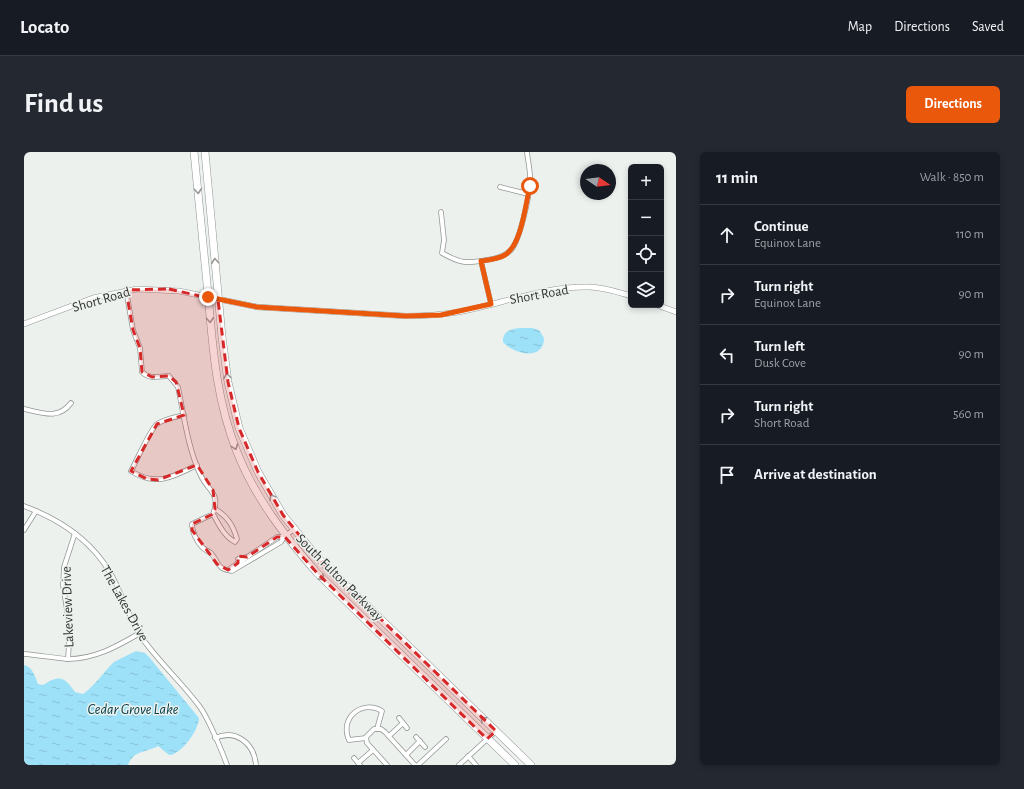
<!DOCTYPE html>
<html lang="en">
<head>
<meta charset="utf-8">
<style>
	body { margin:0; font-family:"Alegreya Sans",sans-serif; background:#242831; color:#f1f3f6 }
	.controls { position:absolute; right:12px; top:12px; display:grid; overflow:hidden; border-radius:6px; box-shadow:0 2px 6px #0003 }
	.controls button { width:36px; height:36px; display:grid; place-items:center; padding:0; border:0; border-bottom:1px solid #363941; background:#171b24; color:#f1f3f6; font:20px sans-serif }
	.compass { position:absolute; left:556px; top:12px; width:36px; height:36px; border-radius:50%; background:#171b24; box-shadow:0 2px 6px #0003; rotate:103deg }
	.stop { position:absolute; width:12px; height:12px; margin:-9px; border:3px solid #ea580c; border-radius:50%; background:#fff }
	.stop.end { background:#ea580c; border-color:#fff; box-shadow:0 1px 4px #0008 }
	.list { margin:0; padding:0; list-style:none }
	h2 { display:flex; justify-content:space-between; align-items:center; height:52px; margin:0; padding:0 16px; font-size:17px }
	h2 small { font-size:13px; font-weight:400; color:#9ea1a6 }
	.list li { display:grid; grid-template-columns:26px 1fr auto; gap:12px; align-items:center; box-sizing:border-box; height:60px; padding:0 16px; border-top:1px solid #363941 }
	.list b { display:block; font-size:15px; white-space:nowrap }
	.list p { margin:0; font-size:13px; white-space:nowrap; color:#9ea1a6 }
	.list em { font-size:13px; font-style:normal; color:#9ea1a6 }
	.icon { flex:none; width:22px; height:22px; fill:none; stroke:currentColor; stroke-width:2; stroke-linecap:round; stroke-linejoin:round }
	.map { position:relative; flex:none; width:652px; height:613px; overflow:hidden; border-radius:6px }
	header { display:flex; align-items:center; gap:24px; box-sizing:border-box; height:56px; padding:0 20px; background:#171b24; border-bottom:1px solid #363941 }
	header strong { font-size:19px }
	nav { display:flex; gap:22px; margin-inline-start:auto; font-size:14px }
	.intro { display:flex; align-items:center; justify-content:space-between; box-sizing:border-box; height:96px; padding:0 24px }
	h1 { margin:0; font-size:28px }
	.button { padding:10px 18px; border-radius:6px; background:#ea580c; color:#fff; font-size:14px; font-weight:700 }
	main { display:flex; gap:24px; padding:0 24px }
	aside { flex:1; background:#171b24; border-radius:6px; box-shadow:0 2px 6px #0003 }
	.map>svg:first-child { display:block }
</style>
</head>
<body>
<header>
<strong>Locato</strong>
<nav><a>Map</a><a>Directions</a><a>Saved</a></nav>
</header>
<div class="intro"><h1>Find us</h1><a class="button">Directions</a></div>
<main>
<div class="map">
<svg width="652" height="613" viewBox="0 0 652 613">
	<defs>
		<pattern id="water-ripples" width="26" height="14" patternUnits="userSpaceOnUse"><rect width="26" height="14" fill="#9de1f8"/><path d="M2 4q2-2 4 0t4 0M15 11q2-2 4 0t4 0" fill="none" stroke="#88c2d5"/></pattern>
	</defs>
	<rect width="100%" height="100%" fill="#ecf1ed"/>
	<g fill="url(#water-ripples)">
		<path d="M508 176 515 178 520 186C520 209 490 203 479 190 478 174 497 176 508 176Z"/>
		<path d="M112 499 121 501 125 505 175 566C175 578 157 603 145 603L134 594C121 601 110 598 104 613H0V513C9 515 11 525 14 532L19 533C35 522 41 525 51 540L59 542C72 533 79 520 90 510 92 509 110 500 112 499Z"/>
	</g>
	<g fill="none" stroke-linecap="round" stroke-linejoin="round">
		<defs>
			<g id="minor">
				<polyline points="476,35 504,42"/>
				<path d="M417 60 420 88 418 101C436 111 442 112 462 108 471 107 480 105 487 98 496 88 505 45 506 31 507 21 504 10 503 0"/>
				<polyline points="457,109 467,152"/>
				<path d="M102 138 109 178 116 196 118 220C126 228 135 224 145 224L154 235C160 264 164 297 177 324 184 339 197 341 189 362L168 372C168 380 173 390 178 395 181 398 184 399 187 401 195 410 192 417 208 419L257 390 260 385 269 378"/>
				<path d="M0 257C19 261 34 268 47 251"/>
				<path d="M160 263C151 265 140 267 133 272 127 276 112 310 107 319 132 335 149 325 173 313"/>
				<path d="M0 354C35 367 68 389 87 422 99 444 106 470 121 490 138 513 159 532 176 555 184 566 198 599 203 613"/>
				<path d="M189 362C195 373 200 384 211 390L213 387C209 373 203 364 191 357"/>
				<polyline points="0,378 12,359"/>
				<polyline points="215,413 214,407 223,405"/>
				<polyline points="204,418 253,385 260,385"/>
				<path d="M0 502C15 503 29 506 43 507 71 507 92 495 116 481"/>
				<polyline points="44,507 46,477 39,433 40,415 51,381"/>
				<polyline points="375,566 383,576"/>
				<polyline points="365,584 379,571"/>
				<polyline points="392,585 401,595"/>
				<path d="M191 586C212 577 230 591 232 613"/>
				<path d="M342 586 325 588C315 566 338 547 358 559L353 577"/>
				<polyline points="382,603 396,589"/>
				<polyline points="444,604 452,613"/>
				<polyline points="330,606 336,613"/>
				<polyline points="334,611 349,598"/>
				<polyline points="363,613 343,591 342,585 350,577 357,577 361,580 391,613"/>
				<polyline points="394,613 422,587"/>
				<polyline points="435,613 472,579"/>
			</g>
			<g id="tertiary">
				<polyline points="633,153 652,160"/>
				<path d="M0 172 69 146 113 137 155 139 233 155 382 164C400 164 416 163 434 160 478 152 520 134 565 135 580 135 593 140 607 144"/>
			</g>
			<g id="trunk">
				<path d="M170 0C175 47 179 95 184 142 189 198 192 247 213 300 231 346 261 384 293 421L491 613"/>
				<polyline points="181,0 198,185 204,230 215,276 234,320 259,363 294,406 507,613"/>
			</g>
		</defs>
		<use href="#minor" stroke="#929794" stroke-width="5.5"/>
		<use href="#tertiary" stroke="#929794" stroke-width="6"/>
		<use href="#trunk" stroke="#929794" stroke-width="8"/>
		<use href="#minor" stroke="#fff" stroke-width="4"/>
		<use href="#tertiary" stroke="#fff" stroke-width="5"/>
		<use href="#trunk" stroke="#fff" stroke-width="7"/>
	</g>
	<defs><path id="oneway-chevron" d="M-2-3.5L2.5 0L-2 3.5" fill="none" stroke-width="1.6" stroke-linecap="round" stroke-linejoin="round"/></defs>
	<g stroke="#989a98">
		<use href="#oneway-chevron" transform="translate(174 39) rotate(85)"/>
		<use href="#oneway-chevron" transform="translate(191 109) rotate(-95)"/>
		<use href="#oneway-chevron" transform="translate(186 168) rotate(86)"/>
		<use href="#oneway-chevron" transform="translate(203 224) rotate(-99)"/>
		<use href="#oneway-chevron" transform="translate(211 295) rotate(70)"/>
		<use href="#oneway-chevron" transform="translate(248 345) rotate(-120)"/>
		<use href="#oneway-chevron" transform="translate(298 426) rotate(44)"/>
		<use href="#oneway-chevron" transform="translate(459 567) rotate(-136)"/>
	</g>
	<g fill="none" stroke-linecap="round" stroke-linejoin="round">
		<path stroke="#ea580c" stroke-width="5" d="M184 145 233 155 382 164 417 163 467 152 457 109C465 108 474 107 481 103 498 92 501 54 506 34"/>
	</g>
	<path fill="#d62828" fill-opacity="0.2" stroke="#d62828" stroke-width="3" stroke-dasharray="8 5" stroke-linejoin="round" d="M145 137 194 148 204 230 215 276 234 320 259 363 294 406 472 579 463 587 293 421 261 385H253L223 405 214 404V411L204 418 193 412 168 378V372L189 362 191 357 189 338 173 313 134 328 123 327 107 319 133 272 160 263 152 230 145 224 128 225 118 220 116 196 109 178 102 138Z"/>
	<g text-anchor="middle" stroke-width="3" stroke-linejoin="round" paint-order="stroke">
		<g font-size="14" fill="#323432" stroke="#ecf1ed">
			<text transform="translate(515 142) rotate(-10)" y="5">Short Road</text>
			<text transform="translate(77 147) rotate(-16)" y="5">Short Road</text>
			<text transform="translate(316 425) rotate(45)" y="5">South Fulton Parkway</text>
			<text transform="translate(101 451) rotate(61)" y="5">The Lakes Drive</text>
			<text transform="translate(43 455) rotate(-92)" y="5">Lakeview Drive</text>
		</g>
		<g font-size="15" font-style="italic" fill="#003b4b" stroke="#ecf1ed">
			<text x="109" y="562">Cedar Grove Lake</text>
		</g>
	</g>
</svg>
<div class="controls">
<button>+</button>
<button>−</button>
<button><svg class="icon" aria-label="locate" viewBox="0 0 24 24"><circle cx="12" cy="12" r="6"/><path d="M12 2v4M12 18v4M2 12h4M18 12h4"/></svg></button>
<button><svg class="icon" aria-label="layers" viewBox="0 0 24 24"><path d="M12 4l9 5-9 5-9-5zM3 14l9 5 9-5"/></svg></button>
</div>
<svg class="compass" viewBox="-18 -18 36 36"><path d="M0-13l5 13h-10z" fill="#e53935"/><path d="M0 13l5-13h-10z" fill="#9ea1a6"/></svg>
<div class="stop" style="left:506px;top:34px"></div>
<div class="stop end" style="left:184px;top:145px"></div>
</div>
<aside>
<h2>11 min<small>Walk · 850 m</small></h2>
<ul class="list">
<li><svg class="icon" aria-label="ahead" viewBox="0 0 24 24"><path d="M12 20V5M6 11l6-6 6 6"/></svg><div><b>Continue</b><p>Equinox Lane</p></div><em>110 m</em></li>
<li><svg class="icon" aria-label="right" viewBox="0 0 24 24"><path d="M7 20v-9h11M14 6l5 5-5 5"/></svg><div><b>Turn right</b><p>Equinox Lane</p></div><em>90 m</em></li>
<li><svg class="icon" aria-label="left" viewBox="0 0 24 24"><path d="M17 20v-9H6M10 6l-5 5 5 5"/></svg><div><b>Turn left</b><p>Dusk Cove</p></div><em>90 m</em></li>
<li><svg class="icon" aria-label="right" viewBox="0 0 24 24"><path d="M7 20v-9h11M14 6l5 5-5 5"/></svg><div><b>Turn right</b><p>Short Road</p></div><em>560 m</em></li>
<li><svg class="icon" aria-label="arrive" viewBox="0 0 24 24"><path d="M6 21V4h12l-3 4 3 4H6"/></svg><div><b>Arrive at destination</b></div></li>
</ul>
</aside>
</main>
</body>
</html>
